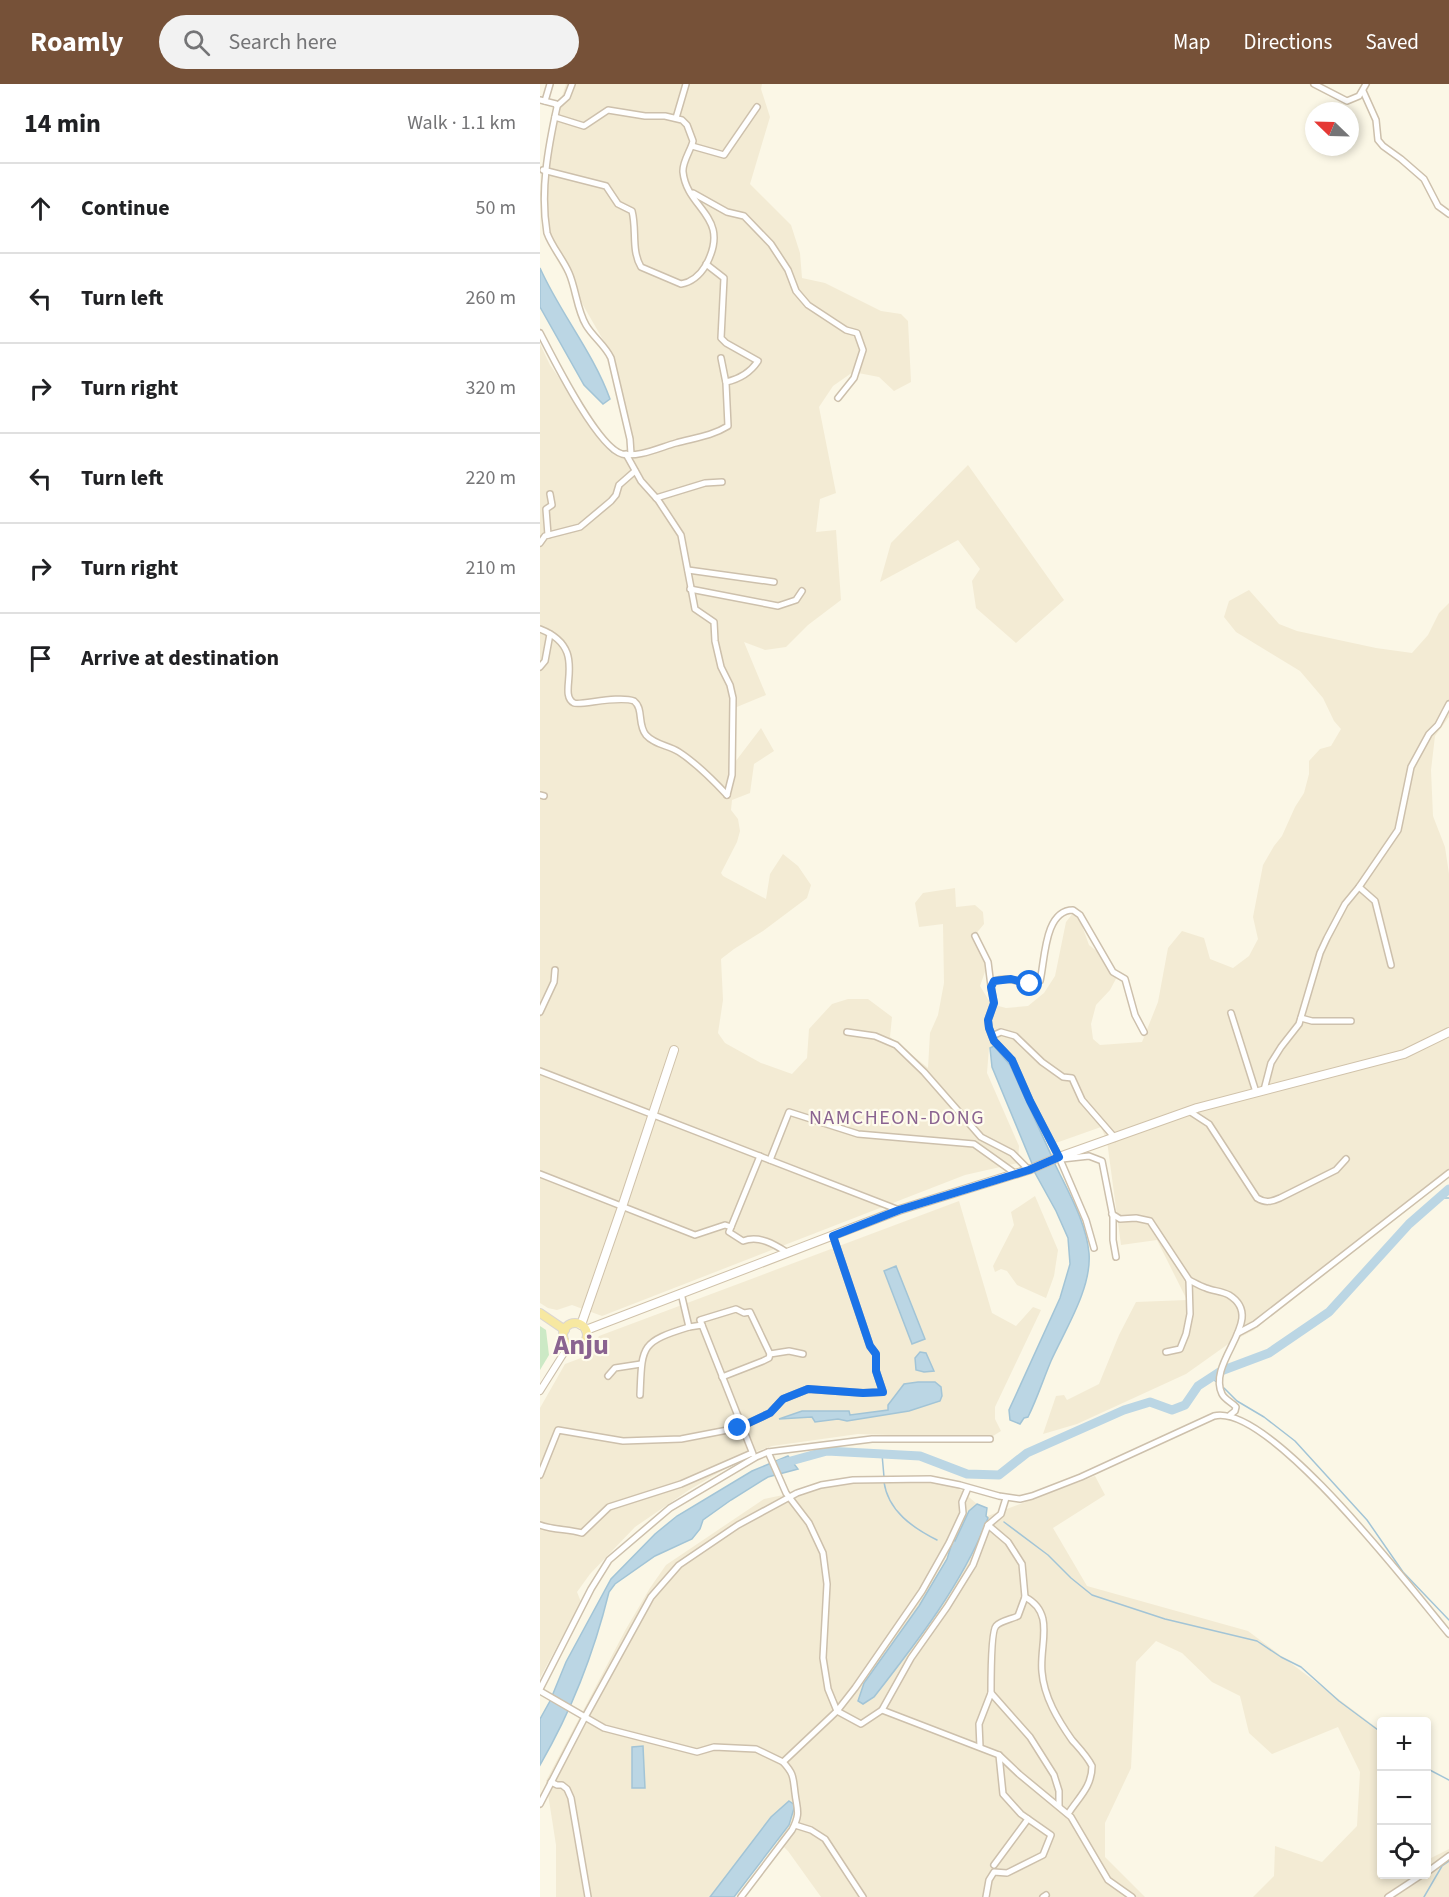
<!DOCTYPE html>
<html lang="en">
<head>
<meta charset="utf-8">
<style>
	body { margin:0; font-family:"Source Sans 3",sans-serif; background:#f2f2f2; color:#202124 }
	.controls { position:absolute; right:18px; bottom:18px; display:grid; overflow:hidden; border-radius:6px; box-shadow:0 3px 9px #0003 }
	.controls button { width:54px; height:54px; display:grid; place-items:center; padding:0; border:0; border-bottom:2px solid #e0e0e0; background:#fff; color:#202124; font:30px sans-serif }
	.compass { position:absolute; left:765px; top:18px; width:54px; height:54px; border-radius:50%; background:#fff; box-shadow:0 3px 9px #0003; rotate:293deg }
	.stop { position:absolute; width:18px; height:18px; margin:-14px; border:4px solid #1a73e8; border-radius:50%; background:#fff }
	.stop.end { background:#1a73e8; border-color:#fff; box-shadow:0 2px 6px #0008 }
	.list { margin:0; padding:0; list-style:none }
	h2 { display:flex; justify-content:space-between; align-items:center; height:78px; margin:0; padding:0 24px; font-size:26px }
	h2 small { font-size:20px; font-weight:400; color:#757577 }
	.list li { display:grid; grid-template-columns:39px 1fr auto; gap:18px; align-items:center; box-sizing:border-box; height:90px; padding:0 24px; border-top:2px solid #e0e0e0 }
	.list b { display:block; font-size:22px; white-space:nowrap }
	.list em { font-size:20px; font-style:normal; color:#757577 }
	.icon { flex:none; width:33px; height:33px; fill:none; stroke:currentColor; stroke-width:2; stroke-linecap:round; stroke-linejoin:round }
	.map { position:relative; flex:none; width:909px; height:1813px; overflow:hidden }
	header { display:flex; align-items:center; gap:36px; box-sizing:border-box; height:84px; padding:0 30px; background:#765138; color:#fff }
	header strong { font-size:28px }
	nav { display:flex; gap:33px; margin-inline-start:auto; font-size:21px }
	.search { width:420px; height:54px; background:#f2f2f2; display:flex; align-items:center; gap:15px; box-sizing:border-box; padding:0 21px; border-radius:33px; color:#757577; font-size:22px }
	main { display:flex }
	aside { flex:1; background:#fff }
	.map>svg:first-child { display:block }
</style>
</head>
<body>
<header>
<strong>Roamly</strong>
<div class="search"><svg class="icon" aria-label="search" viewBox="0 0 24 24"><circle cx="10" cy="10" r="6"/><path d="M15 15l6 6"/></svg>Search here</div>
<nav><a>Map</a><a>Directions</a><a>Saved</a></nav>
</header>
<main>
<aside>
<h2>14 min<small>Walk · 1.1 km</small></h2>
<ul class="list">
<li><svg class="icon" aria-label="ahead" viewBox="0 0 24 24"><path d="M12 20V5M6 11l6-6 6 6"/></svg><div><b>Continue</b></div><em>50 m</em></li>
<li><svg class="icon" aria-label="left" viewBox="0 0 24 24"><path d="M17 20v-9H6M10 6l-5 5 5 5"/></svg><div><b>Turn left</b></div><em>260 m</em></li>
<li><svg class="icon" aria-label="right" viewBox="0 0 24 24"><path d="M7 20v-9h11M14 6l5 5-5 5"/></svg><div><b>Turn right</b></div><em>320 m</em></li>
<li><svg class="icon" aria-label="left" viewBox="0 0 24 24"><path d="M17 20v-9H6M10 6l-5 5 5 5"/></svg><div><b>Turn left</b></div><em>220 m</em></li>
<li><svg class="icon" aria-label="right" viewBox="0 0 24 24"><path d="M7 20v-9h11M14 6l5 5-5 5"/></svg><div><b>Turn right</b></div><em>210 m</em></li>
<li><svg class="icon" aria-label="arrive" viewBox="0 0 24 24"><path d="M6 21V4h12l-3 4 3 4H6"/></svg><div><b>Arrive at destination</b></div></li>
</ul>
</aside>
<div class="map">
<svg width="909" height="1813" viewBox="0 0 909 1813">
	<rect width="100%" height="100%" fill="#fbf7e6"/>
	<g fill="#f3ebd4">
		<polygon points="26,0 222,0 221,5 230,33 210,100 251,141 260,169 262,194 285,199 341,227 361,230 368,237 371,298 354,307 339,293 313,288 293,302 279,323 296,409 280,415 276,448 296,446 301,516 268,541 246,563 225,566 204,558 226,611 192,625 192,682 221,644 234,667 214,680 210,709 192,716 191,726 198,735 200,747 197,758 181,789 183,792 226,815 230,790 243,770 258,782 271,801 267,814 223,847 194,865 181,875 183,916 178,949 185,959 221,979 252,990 267,974 269,945 292,920 308,915 328,915 352,933 350,953 388,984 390,949 398,931 404,899 403,840 379,843 375,819 383,809 415,804 416,823 435,821 443,828 444,840 435,851 447,882 440,902 451,920 466,924 488,922 504,909 515,892 526,838 533,829 541,839 549,861 568,876 578,891 570,906 556,921 551,940 553,955 560,961 602,958 618,918 628,864 642,847 664,854 670,875 693,884 709,872 718,855 713,833 723,781 734,762 742,752 755,723 764,709 769,690 769,677 780,665 791,662 801,645 794,637 783,614 760,587 696,548 684,533 689,517 709,506 739,540 757,547 836,564 872,569 888,551 899,529 909,519 909,633 895,652 891,686 893,732 905,763 909,790 909,1094 714,1246 691,1258 646,1290 537,1340 503,1350 516,1312 524,1311 527,1316 559,1300 579,1251 596,1218 647,1216 617,1156 581,1161 567,1057 561,1043 513,1060 474,971 453,962 449,964 447,989 479,1062 478,1079 425,1091 62,1232 32,1221 17,1226 8,1224 0,1219 0,260 10,281 39,322 79,370 94,377 66,261 13,169 0,110 13,41"/>
		<polygon points="428,381 524,516 476,559 436,524 432,497 440,485 418,456 340,498 351,459"/>
		<polygon points="495,1112 518,1166 514,1192 506,1214 477,1201 467,1187 461,1185 455,1188 453,1182 474,1141 471,1128"/>
		<polygon points="419,1117 452,1229 476,1242 493,1223 501,1226 455,1323 455,1335 461,1347 453,1352 409,1353 318,1350 232,1362 212,1369 149,1406 95,1443 50,1490 37,1508 41,1518 0,1594 0,1324 25,1280 41,1274 50,1266 59,1252"/>
		<polygon points="555,1392 565,1411 513,1444 547,1502 708,1547 841,1647 842,1790 886,1790 887,1776 909,1765 909,1813 713,1813 734,1792 735,1762 782,1778 817,1742 820,1688 798,1643 732,1670 709,1649 700,1612 672,1598 642,1569 616,1557 596,1578 591,1684 565,1739 565,1773 605,1813 281,1813 248,1767 237,1756 249,1741 255,1722 249,1717 170,1813 16,1813 16,1761 6,1697 86,1545 110,1504 126,1481 224,1415 330,1393 410,1397 437,1420 433,1425 379,1522 344,1571 350,1592 406,1513 433,1468 447,1434 445,1433"/>
	</g>
	<polygon fill="#cce9c5" points="0,1242 6,1246 9,1271 0,1286"/>
	<g fill="#bbd6e4" stroke="#a2c4d6" stroke-width="1.5">
		<path d="M0 184C20 229 53 268 70 315L63 320 44 301 0 223Z"/>
		<polygon points="454,962 470,981 512,1073 493,1082 452,983 450,964"/>
		<path d="M514 1078C527 1106 546 1137 549 1169 552 1204 525 1246 511 1277 503 1296 497 1315 488 1333L484 1334 480 1340 470 1336 469 1326 520 1214 530 1180 528 1154 516 1127 494 1087Z"/>
		<polygon points="356,1182 385,1255 372,1260 344,1187"/>
		<polygon points="380,1268 386,1269 394,1287 384,1288 376,1286 375,1274"/>
		<polygon points="378,1298 395,1298 401,1303 402,1312 400,1317 369,1327 307,1337 298,1335 275,1338 272,1333 239,1335 262,1327 309,1327 310,1331 348,1326 348,1321 364,1300"/>
		<path d="M248 1372 258 1385 228 1393 191 1416 163 1436 160 1445 152 1455 115 1472 75 1500 69 1508C54 1569 32 1626 0 1681V1635L10 1617 26 1578 71 1495 115 1450 137 1432 212 1387Z"/>
		<path d="M437 1420 447 1424 446 1432 448 1434C423 1499 377 1558 334 1613L323 1620 318 1617 324 1599 379 1522 407 1475 413 1456 415 1457 429 1427Z"/>
		<polygon points="103,1662 105,1704 92,1704 92,1663"/>
		<polygon points="249,1717 255,1721 249,1741 194,1813 170,1813 231,1733"/>
	</g>
	<g fill="none" stroke-linecap="round" stroke-linejoin="round">
		<g stroke="#a2c4d6" stroke-width="1.5">
			<polyline points="67,363 72,368 83,373"/>
			<polyline points="899,1114 909,1114"/>
			<polyline points="671,1294 678,1299"/>
			<polyline points="684,1304 697,1317 724,1333 755,1357 827,1436 863,1488 909,1536"/>
			<polyline points="342,1370 344,1393"/>
			<path d="M344 1398C348 1427 373 1444 397 1456"/>
			<polyline points="464,1438 508,1471 531,1494 552,1511 625,1535 717,1557 741,1573 761,1583 799,1617 842,1649"/>
			<polyline points="886,1684 909,1696"/>
			<polyline points="884,1813 902,1782 909,1777"/>
		</g>
		<polyline stroke="#bbd6e4" stroke-width="9" points="240,1380 287,1367 380,1372 427,1390 459,1391 487,1369 584,1326 610,1318 632,1326 645,1321 658,1302 681,1287 729,1269 789,1228 869,1140 909,1105"/>
		<defs>
			<g id="minor">
				<polyline points="774,0 807,17 819,12 826,0"/>
				<polyline points="823,7 836,36 838,56 843,62 861,75 884,95 898,122 909,130"/>
				<path d="M0 16 16 20 17 23C8 64 0 107 7 149 12 163 23 175 29 189 36 205 37 226 46 241 53 253 65 261 71 274L90 355 91 370"/>
				<polyline points="5,17 10,0"/>
				<polyline points="17,22 27,13 32,0"/>
				<polyline points="136,34 146,0"/>
				<polyline points="152,62 184,71 217,23"/>
				<path d="M3 86 66 102 78 120 92 127C97 146 91 166 101 183L141 200C153 198 160 191 166 181 192 132 147 126 143 88 142 78 151 66 153 57L147 41 142 36 125 32H105L68 26 44 42 15 33"/>
				<polyline points="153,109 187,128 204,132 231,160 248,186 256,207 268,221 306,246 317,249 323,266 314,294 298,314"/>
				<path d="M166 180 184 194 181 254 186 259 218 277C210 289 200 295 186 298"/>
				<path d="M0 249C13 274 57 363 82 370 98 374 121 363 136 359 154 354 172 352 188 342L186 299 181 274"/>
				<polyline points="86,370 101,397 118,416 141,451 155,525 174,538 175,557 181,583 190,601 193,614 192,691 187,711"/>
				<polyline points="116,414 165,399 182,398"/>
				<polyline points="8,451 6,425 12,421 10,410"/>
				<polyline points="0,459 5,452 40,443 71,417 76,411 79,401 95,387"/>
				<polyline points="148,486 234,498"/>
				<polyline points="150,505 238,522 256,516 262,507"/>
				<path d="M0 545C52 565 15 609 34 619 40 622 78 611 94 617 104 625 97 640 106 651 115 661 128 661 139 668 156 679 173 696 187 711"/>
				<polyline points="0,583 5,577 10,550"/>
				<polyline points="0,711 4,712"/>
				<polyline points="819,803 835,817 851,881"/>
				<polyline points="435,852 448,878 451,902"/>
				<polyline points="0,928 14,898 15,886"/>
				<polyline points="691,929 716,1008"/>
				<polyline points="761,934 772,937 811,937"/>
				<polyline points="307,948 335,952 356,961 384,988 441,1053 472,1069 489,1086"/>
				<polyline points="452,952 461,948 475,952 502,978 523,993 532,994 542,1016 575,1054"/>
				<polyline points="0,987 359,1126"/>
				<polyline points="724,1006 731,979 741,963 759,940 780,869 787,854 805,820 819,803 858,746 871,683 889,650 898,641 909,620"/>
				<path d="M649 1027 669 1040 717 1114C725 1119 731 1118 740 1114L796 1086 806 1075"/>
				<path d="M220 1072 189 1148 203 1157C219 1151 234 1160 248 1169"/>
				<polyline points="522,1075 549,1072 562,1077 573,1133 573,1156 576,1173"/>
				<polyline points="230,1076 249,1028 318,1050 434,1060 476,1090"/>
				<polyline points="0,1090 155,1151 185,1141 191,1143"/>
				<polyline points="572,1130 580,1135 596,1134 610,1137 649,1196 650,1230 646,1250 640,1265 626,1268"/>
				<path d="M554 1164 546 1136 519 1073 490 1017 472 976 454 957 449 944 448 936 454 919 451 903 454 897C469 892 480 899 494 900L500 897C505 877 504 826 533 826L540 831 573 888 585 895 595 931 604 948"/>
				<path d="M649 1196C655 1199 660 1202 666 1204 673 1207 682 1207 689 1211 728 1235 666 1277 682 1310 685 1316 692 1318 696 1323L695 1327 690 1331"/>
				<polyline points="141,1209 149,1243 162,1241 213,1370"/>
				<polyline points="162,1241 160,1236 196,1225 204,1229 210,1228 230,1270"/>
				<polyline points="698,1249 715,1240 909,1089"/>
				<polyline points="68,1292 75,1284 101,1280"/>
				<polyline points="182,1293 223,1277 229,1274 230,1270 249,1267 263,1270"/>
				<path d="M100 1311C102 1262 100 1258 149 1243"/>
				<polyline points="228,1368 246,1409 269,1439 283,1469 287,1500 283,1574 288,1605 297,1627 321,1640 342,1626 459,1671 479,1690 531,1733 568,1796 592,1813"/>
				<polyline points="0,1391 18,1346 83,1357 141,1355 198,1344 230,1329 243,1315 268,1305 323,1309 343,1308 336,1287 336,1270 330,1262 293,1152"/>
				<path d="M0 1441C14 1446 28 1445 42 1449L69 1423 141 1400 212 1369"/>
				<path d="M448 1441 468 1458 482 1480 485 1513 478 1532C472 1535 460 1537 456 1542 451 1547 451 1599 451 1609"/>
				<path d="M485 1513C516 1529 499 1561 502 1588 504 1613 518 1636 532 1656 539 1664 547 1672 552 1682 552 1703 538 1714 528 1730"/>
				<polyline points="0,1605 51,1505 69,1476 130,1424 216,1373 228,1368 332,1355 450,1355"/>
				<polyline points="0,1607 64,1644 157,1668 174,1663 216,1665 243,1678 297,1627 315,1604 382,1507 409,1459 423,1429 422,1418 428,1404"/>
				<polyline points="342,1626 371,1574 407,1523 433,1481 448,1441 461,1430 466,1414"/>
				<polyline points="440,1663 439,1640 451,1609 490,1653 514,1691 519,1707 519,1722"/>
				<polyline points="11,1698 17,1701 22,1701 27,1705 31,1714 48,1813"/>
				<path d="M0 1720 45 1633 111 1513 139 1481 198 1441 257 1409 281 1401 313 1396 390 1395 420 1401 459 1412 480 1415 492 1412 541 1393 674 1332C729 1318 873 1507 909 1550"/>
				<polyline points="255,1741 271,1746 285,1755 323,1813"/>
				<polyline points="454,1781 488,1735"/>
				<polyline points="886,1789 909,1772"/>
				<path d="M201 1813 252 1746C261 1729 257 1726 255 1709 253 1693 254 1690 243 1678"/>
				<polyline points="446,1813 449,1796 454,1788 467,1789 503,1771 511,1751 481,1730 463,1710 459,1671"/>
				<polyline points="503,1813 506,1811"/>
				<polyline points="848,1813 883,1790"/>
			</g>
			<polyline id="tertiary" points="0,1307 29,1261"/>
			<g id="secondary">
				<polyline points="41,1241 82,1123 134,966"/>
				<polyline points="46,1246 359,1126 491,1085 519,1073 657,1024 864,970 909,948"/>
			</g>
			<g id="primary">
				<polyline points="0,1229 25,1246"/>
				<circle cx="35" cy="1251" r="12"/>
			</g>
		</defs>
		<use href="#minor" stroke="#cdc0ac" stroke-width="8"/>
		<use href="#tertiary" stroke="#cdc0ac" stroke-width="8"/>
		<use href="#secondary" stroke="#d0c2aa" stroke-width="10"/>
		<use href="#primary" stroke="#dbd6d0" stroke-width="10"/>
		<use href="#minor" stroke="#fff" stroke-width="5"/>
		<use href="#tertiary" stroke="#fff" stroke-width="6"/>
		<use href="#secondary" stroke="#fff" stroke-width="8"/>
		<use href="#primary" stroke="#f7e8a1" stroke-width="8"/>
	</g>
	<g fill="none" stroke-linecap="round" stroke-linejoin="round">
		<polyline stroke="#1a73e8" stroke-width="8" points="198,1344 230,1329 243,1315 268,1305 323,1309 343,1308 336,1287 336,1270 330,1262 293,1152 359,1126 489,1086 519,1073 490,1017 472,976 454,957 449,944 448,936 454,919 451,903 454,897 471,895 490,900"/>
	</g>
	<g text-anchor="middle" stroke-width="4.5" stroke-linejoin="round" paint-order="stroke">
		<g font-size="20" letter-spacing="1.5" fill="#8a6390" stroke="#fefbec">
			<text x="357" y="1040">NAMCHEON-DONG</text>
		</g>
		<g font-size="28" font-weight="bold" fill="#8a6390" stroke="#fefbec">
			<text x="41" y="1270">Anju</text>
		</g>
	</g>
</svg>
<div class="controls">
<button>+</button>
<button>−</button>
<button><svg class="icon" aria-label="locate" viewBox="0 0 24 24"><circle cx="12" cy="12" r="6"/><path d="M12 2v4M12 18v4M2 12h4M18 12h4"/></svg></button>
</div>
<svg class="compass" viewBox="-18 -18 36 36"><path d="M0-13l5 13h-10z" fill="#e53935"/><path d="M0 13l5-13h-10z" fill="#757577"/></svg>
<div class="stop" style="left:490px;top:900px"></div>
<div class="stop end" style="left:198px;top:1344px"></div>
</div>
</main>
</body>
</html>
